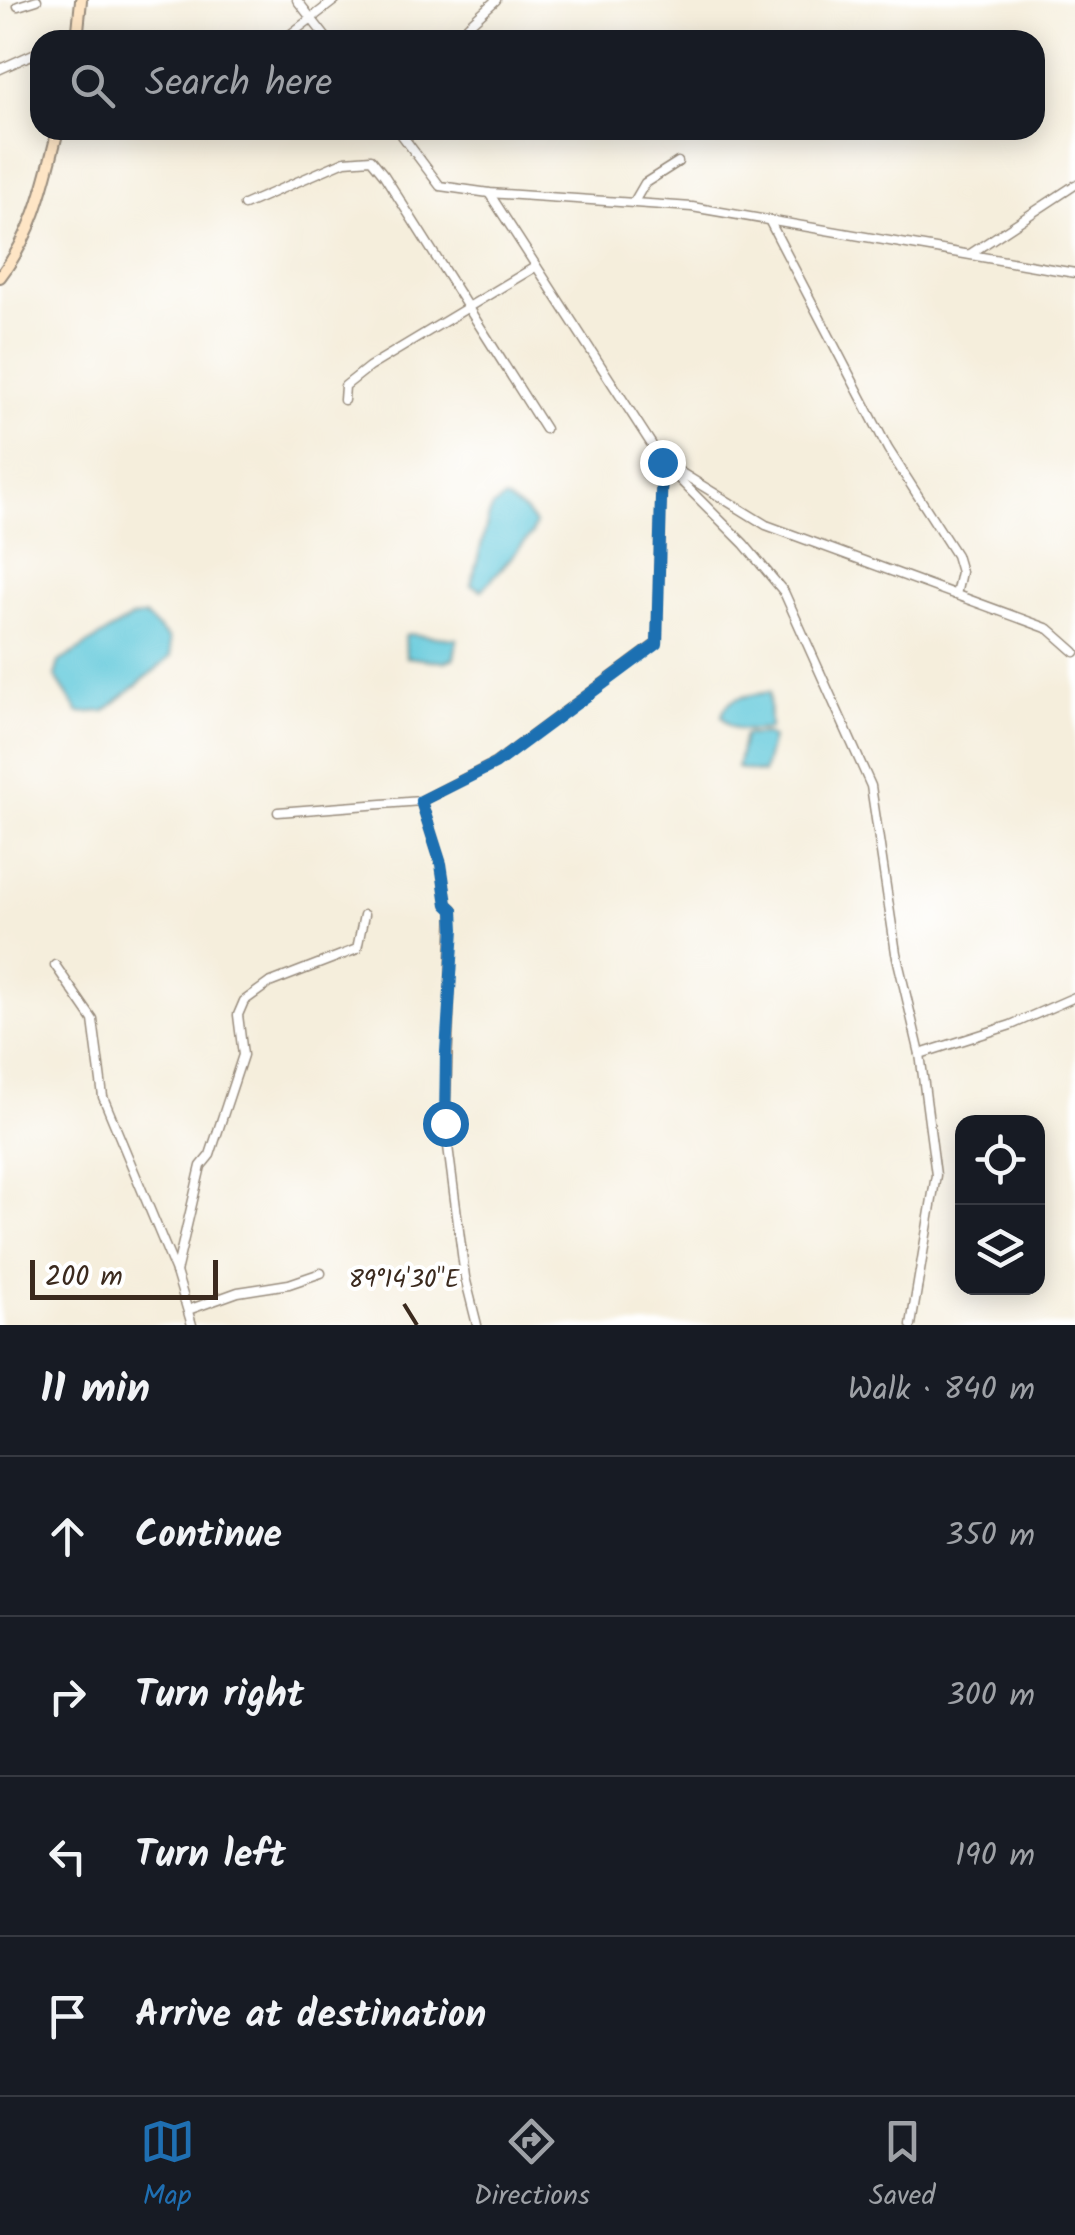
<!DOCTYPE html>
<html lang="en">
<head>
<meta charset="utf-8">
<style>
	body { margin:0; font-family:Kalam,sans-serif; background:#20242c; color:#f1f3f6 }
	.controls { position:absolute; right:30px; bottom:30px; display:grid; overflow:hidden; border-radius:20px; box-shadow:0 5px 25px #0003 }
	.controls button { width:90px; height:90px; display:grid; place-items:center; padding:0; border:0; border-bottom:2px solid #363941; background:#171b24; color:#f1f3f6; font:50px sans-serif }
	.scale { position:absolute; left:30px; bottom:25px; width:188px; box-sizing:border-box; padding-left:10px; border:5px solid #3b2a1e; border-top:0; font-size:28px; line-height:35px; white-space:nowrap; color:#3b2a1e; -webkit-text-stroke:8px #fff; paint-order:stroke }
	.stop { position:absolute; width:30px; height:30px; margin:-22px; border:8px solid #1f6fb2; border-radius:50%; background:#fff }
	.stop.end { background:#1f6fb2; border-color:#fff; box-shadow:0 2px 10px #0008 }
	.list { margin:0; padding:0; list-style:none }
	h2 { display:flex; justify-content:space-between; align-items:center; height:130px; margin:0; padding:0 40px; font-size:42px }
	h2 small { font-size:32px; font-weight:400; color:#9ea1a6 }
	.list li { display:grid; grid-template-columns:65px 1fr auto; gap:30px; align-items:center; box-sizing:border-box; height:160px; padding:0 40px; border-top:2px solid #363941 }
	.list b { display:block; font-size:38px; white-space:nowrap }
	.list em { font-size:32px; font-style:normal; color:#9ea1a6 }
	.icon { flex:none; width:55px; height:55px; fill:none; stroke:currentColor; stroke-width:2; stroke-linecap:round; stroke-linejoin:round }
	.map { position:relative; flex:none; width:1075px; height:1325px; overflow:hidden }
	.search { position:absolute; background:#171b24; box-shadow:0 5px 25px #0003; left:30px; right:30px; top:30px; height:110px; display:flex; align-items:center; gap:25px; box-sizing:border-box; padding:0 35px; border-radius:30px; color:#9ea1a6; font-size:38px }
	.sheet { height:770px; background:#171b24 }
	nav { display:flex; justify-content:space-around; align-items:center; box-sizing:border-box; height:140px; border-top:2px solid #363941; background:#171b24; font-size:28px; color:#9ea1a6 }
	nav a { display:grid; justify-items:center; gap:5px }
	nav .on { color:#1f6fb2 }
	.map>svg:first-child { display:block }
</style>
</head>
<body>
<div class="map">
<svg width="1075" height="1325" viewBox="0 0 1075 1325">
	<rect width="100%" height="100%" fill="#fff"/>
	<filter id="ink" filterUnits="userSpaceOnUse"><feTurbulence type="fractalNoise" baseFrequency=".01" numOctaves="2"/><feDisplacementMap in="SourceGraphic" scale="20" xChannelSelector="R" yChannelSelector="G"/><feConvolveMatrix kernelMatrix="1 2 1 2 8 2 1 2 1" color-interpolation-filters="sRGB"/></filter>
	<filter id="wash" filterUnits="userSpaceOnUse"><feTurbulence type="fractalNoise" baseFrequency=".0048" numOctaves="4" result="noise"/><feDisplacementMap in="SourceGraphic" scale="40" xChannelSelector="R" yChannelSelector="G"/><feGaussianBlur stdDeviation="2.25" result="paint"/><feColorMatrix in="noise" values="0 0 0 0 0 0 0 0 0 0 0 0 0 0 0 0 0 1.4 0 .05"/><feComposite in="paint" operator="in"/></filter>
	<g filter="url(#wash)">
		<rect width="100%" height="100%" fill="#f5eedc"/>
		<g fill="#5fc8da" stroke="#4d797c" stroke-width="2.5">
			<polygon points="505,499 526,512 535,524 532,534 482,590 471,585 489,516 493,507"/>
			<polygon points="145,616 169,639 171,657 105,711 79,713 55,676 59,662 131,618"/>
			<polygon points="408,634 457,639 454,658 444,662 406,657 405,636"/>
			<path d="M769 692 770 729C750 730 733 735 722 716 727 694 751 696 769 692Z"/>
			<polygon points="766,734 772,738 763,773 737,768 744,735"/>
		</g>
	</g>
	<g filter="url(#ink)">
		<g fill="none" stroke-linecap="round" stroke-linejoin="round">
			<defs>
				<g id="street">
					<polyline points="297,0 328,40"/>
					<polyline points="18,6 37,0"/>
					<polyline points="283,40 335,0"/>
					<polyline points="452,40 496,0"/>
					<polyline points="0,69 40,51"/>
					<polyline points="398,130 440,186 489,193 692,207 1075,273"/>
					<polyline points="489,193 663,462"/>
					<polyline points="634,202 645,183 678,162"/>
					<polyline points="244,205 345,161 371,159 384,175 545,429"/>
					<polyline points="769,220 888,449 956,555 961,572 956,595"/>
					<polyline points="970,254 1075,185"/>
					<polyline points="344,400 345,386 369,367 535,267"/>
					<polyline points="662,462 744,544 784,592 871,786 896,953 920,1054 936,1175 911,1325"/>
					<polyline points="675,469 766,525 1049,629 1075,652"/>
					<polyline points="421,801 441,864 447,904 453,909 445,1123 465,1277 477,1325"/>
					<polyline points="278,812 421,801 495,763 657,643 662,462"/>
					<polyline points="55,965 93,1020 103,1097 176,1272 192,1325"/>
					<polyline points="920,1054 1011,1025 1075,997"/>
					<polyline points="176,1272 201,1166 210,1155 243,1055 238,1015 244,1001 269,983 357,949 364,915"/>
					<polyline points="188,1310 238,1292 289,1284 321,1273"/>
				</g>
				<g id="secondary">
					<polyline points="77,40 81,0"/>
					<path d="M0 277C35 231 44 185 58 130"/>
				</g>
			</defs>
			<use href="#street" stroke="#988c7d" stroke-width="11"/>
			<use href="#secondary" stroke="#988c7d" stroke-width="14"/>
			<use href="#street" stroke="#fff" stroke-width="8"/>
			<use href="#secondary" stroke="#fee5c5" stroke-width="10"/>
		</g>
	</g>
	<g fill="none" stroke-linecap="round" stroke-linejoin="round" filter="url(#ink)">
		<polyline stroke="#1f6fb2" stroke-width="12" points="445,1123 446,1052 454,929 453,910 447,904 441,864 421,801 495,764 657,644 662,462"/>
	</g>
	<path fill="none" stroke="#3b2a1e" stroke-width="4" d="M404 1304 417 1325"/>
	<g font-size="25" text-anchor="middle" fill="#3b2a1e" stroke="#fff" stroke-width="8" stroke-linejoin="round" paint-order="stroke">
		<text x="404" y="1287">89°14'30"E</text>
	</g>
</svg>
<div class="controls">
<button><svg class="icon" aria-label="locate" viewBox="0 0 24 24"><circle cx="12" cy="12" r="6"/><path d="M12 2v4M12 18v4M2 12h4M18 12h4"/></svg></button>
<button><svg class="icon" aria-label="layers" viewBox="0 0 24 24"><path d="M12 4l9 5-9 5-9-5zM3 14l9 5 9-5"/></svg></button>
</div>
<div class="scale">200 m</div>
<div class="stop" style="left:445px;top:1123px"></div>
<div class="stop end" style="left:662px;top:462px"></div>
<div class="search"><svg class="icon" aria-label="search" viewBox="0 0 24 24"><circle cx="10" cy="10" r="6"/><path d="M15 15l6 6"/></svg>Search here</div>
</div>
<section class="sheet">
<h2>11 min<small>Walk · 840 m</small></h2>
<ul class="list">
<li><svg class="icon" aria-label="ahead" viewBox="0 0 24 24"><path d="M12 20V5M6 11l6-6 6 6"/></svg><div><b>Continue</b></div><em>350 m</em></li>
<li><svg class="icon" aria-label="right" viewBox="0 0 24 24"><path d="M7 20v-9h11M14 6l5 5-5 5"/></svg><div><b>Turn right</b></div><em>300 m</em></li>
<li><svg class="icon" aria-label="left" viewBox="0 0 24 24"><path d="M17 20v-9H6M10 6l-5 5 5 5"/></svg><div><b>Turn left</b></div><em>190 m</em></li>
<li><svg class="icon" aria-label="arrive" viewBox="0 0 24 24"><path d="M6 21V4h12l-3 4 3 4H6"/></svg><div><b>Arrive at destination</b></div></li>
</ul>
</section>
<nav>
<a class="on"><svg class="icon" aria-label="map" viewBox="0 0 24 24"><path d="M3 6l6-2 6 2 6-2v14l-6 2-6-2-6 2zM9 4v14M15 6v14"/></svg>Map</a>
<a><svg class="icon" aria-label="directions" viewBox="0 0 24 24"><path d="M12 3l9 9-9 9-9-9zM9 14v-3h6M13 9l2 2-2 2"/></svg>Directions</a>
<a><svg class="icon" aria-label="saved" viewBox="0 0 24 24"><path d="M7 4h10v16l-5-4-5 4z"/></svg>Saved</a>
</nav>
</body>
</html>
